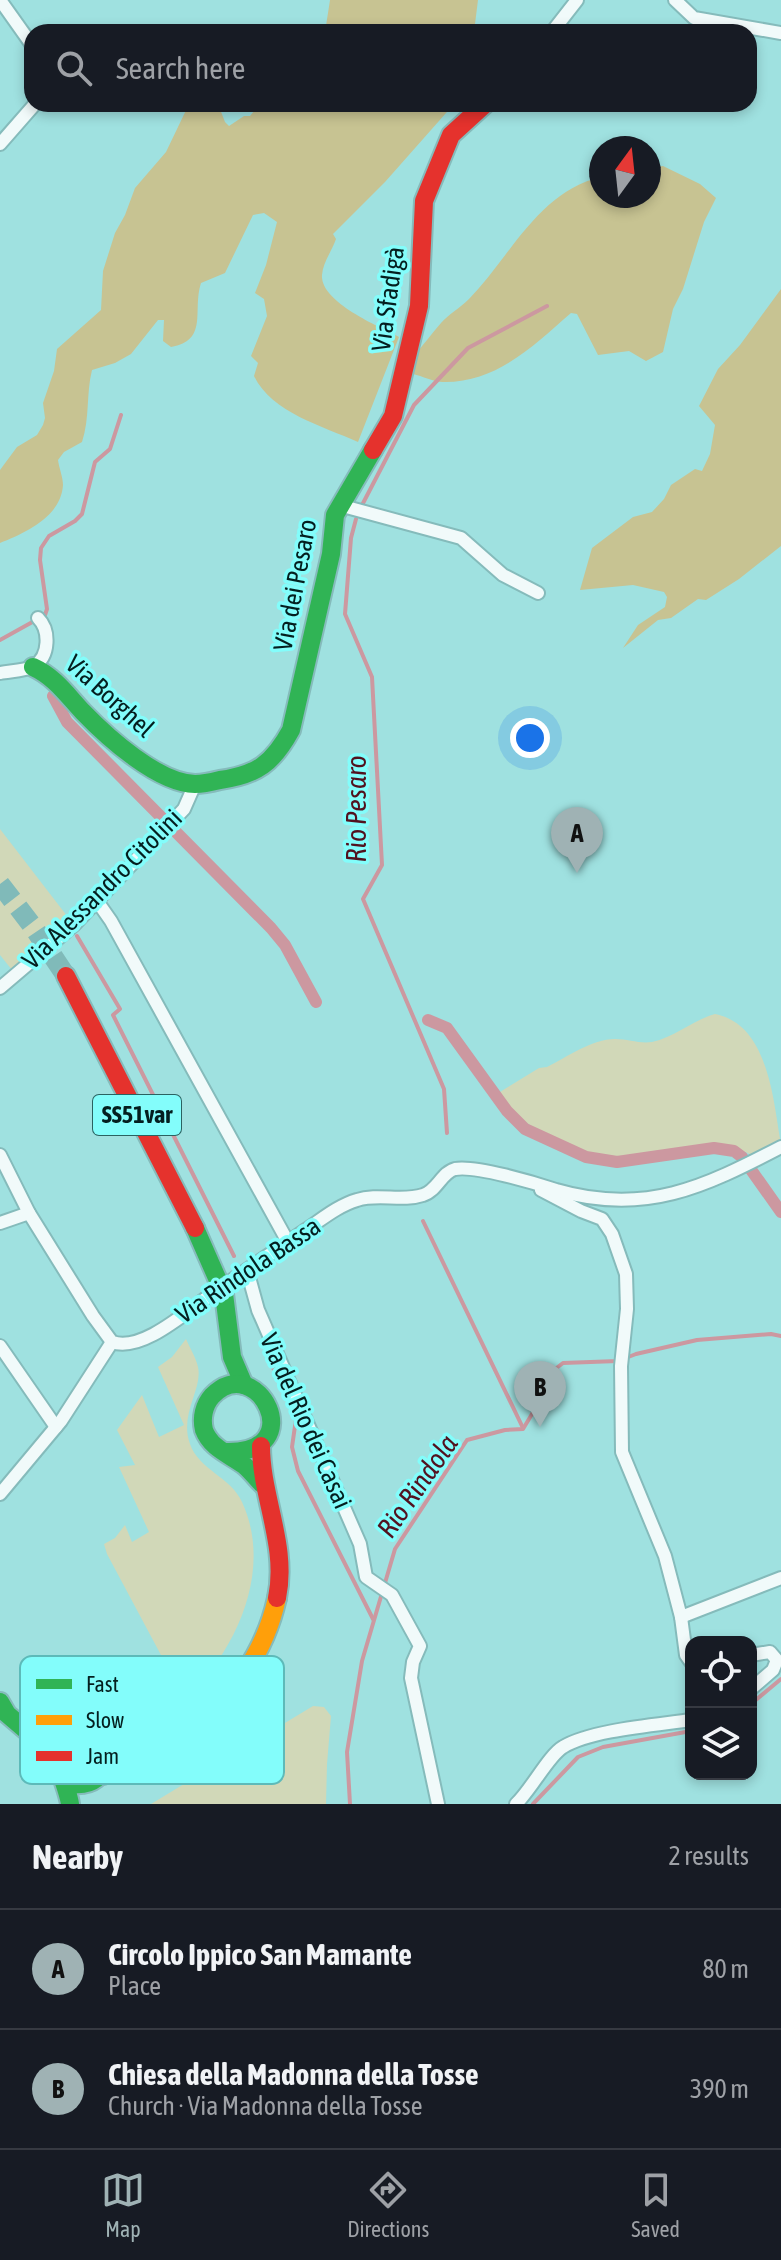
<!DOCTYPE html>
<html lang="en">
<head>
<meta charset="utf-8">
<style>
	body { margin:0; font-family:"Asap Condensed",sans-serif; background:#242831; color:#f1f3f6 }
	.controls { position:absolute; right:24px; bottom:24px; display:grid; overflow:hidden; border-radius:16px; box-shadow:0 4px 12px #0003 }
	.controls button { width:72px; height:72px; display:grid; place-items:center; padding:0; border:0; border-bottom:2px solid #363941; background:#171b24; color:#f1f3f6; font:40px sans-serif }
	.compass { position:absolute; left:589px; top:136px; width:72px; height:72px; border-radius:50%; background:#171b24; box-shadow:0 4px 12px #0003; rotate:15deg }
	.you { position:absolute; left:530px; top:738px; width:28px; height:28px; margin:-20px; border:6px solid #fff; border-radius:50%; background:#1a73e8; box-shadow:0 0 0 12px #1a73e833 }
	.badge { display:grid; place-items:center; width:52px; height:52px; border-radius:50%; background:#9fb2b4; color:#111; font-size:26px; font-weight:700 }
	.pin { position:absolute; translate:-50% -66px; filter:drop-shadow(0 2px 4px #0008) }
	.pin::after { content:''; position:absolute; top:42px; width:28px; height:24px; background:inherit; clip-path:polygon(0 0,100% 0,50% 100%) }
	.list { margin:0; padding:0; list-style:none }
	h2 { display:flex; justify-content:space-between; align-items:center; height:104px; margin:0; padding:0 32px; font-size:34px }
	h2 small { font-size:26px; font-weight:400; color:#9ea1a6 }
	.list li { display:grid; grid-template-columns:52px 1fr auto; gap:24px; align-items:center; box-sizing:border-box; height:120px; padding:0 32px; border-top:2px solid #363941 }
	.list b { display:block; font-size:30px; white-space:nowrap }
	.list p { margin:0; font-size:26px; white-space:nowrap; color:#9ea1a6 }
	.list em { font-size:26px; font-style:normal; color:#9ea1a6 }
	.icon { flex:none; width:44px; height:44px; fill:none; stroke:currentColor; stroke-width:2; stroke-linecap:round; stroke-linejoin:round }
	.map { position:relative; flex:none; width:781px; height:1804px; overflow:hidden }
	.search { position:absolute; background:#171b24; box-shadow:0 4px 12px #0003; left:24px; right:24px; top:24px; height:88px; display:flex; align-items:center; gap:20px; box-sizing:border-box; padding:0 28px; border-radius:24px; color:#9ea1a6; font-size:30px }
	.sheet { height:344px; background:#171b24 }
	nav { display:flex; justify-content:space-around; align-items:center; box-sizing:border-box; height:112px; border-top:2px solid #363941; background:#171b24; font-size:22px; color:#9ea1a6 }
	nav a { display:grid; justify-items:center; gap:4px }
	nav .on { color:#9fb2b4 }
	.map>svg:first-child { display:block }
</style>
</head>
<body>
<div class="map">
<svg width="781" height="1804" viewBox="0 0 781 1804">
	<rect width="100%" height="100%" fill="#9fe1e0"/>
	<g fill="#d1d8b8">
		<polygon points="0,829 74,925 16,975 0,955"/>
		<path d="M715 1014C767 1024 773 1096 780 1139L752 1155C707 1134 672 1155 626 1158 600 1160 578 1148 555 1138 531 1128 513 1116 500 1092L539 1068 547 1067C567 1057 592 1039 615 1039 628 1039 640 1044 652 1042 675 1037 693 1020 715 1014Z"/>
		<path d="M186 1339C190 1348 196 1358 198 1367 203 1389 179 1414 190 1444 199 1470 231 1477 242 1502 274 1571 235 1652 185 1700L107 1554 104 1544 115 1538 125 1525 132 1542 149 1532 119 1467 135 1465 117 1430 142 1395 159 1437 184 1425 158 1367 172 1357Z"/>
		<polygon points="313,1706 324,1707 331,1716 327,1764 326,1804 151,1804"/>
	</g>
	<g fill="#c7c392">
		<polygon points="330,0 478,0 474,32 325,32"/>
		<path d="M189 104H218L225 122 229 126 244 116H250L260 104H454L385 182 333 234 336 239C332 251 323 262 322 275 320 302 378 326 399 337L358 442C323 426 272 413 254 376L258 363 251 356 267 316 264 299 255 293 266 265 277 222 264 213 253 215 225 273 201 283C192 311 209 340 171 347L163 341 164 320H158L131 354 115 363 92 370C86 394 90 418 82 442L64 452 58 460C59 468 63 477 63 485 61 517 25 533 0 543V470L17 447 37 435 43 425 45 418 43 403 54 371 57 349 101 310 103 271 115 233 125 215 135 188 166 152Z"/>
		<path d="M663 166 700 184 716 198 704 222 683 289 673 309 663 352 646 361 629 351 598 355 577 314 571 313C534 345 497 383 443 382 434 382 422 376 413 374V356C423 346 431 334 441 323 449 314 460 308 469 299 510 257 539 191 601 177V196H649V168Z"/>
		<polygon points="781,289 781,546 739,579 706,600 698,599 671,618 658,620 623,648 638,625 665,607 667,597 664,592 633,585 580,590 592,548 633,517 652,512 664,499 671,485 695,469 702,471 710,454 715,425 699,406 718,369 740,345"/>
	</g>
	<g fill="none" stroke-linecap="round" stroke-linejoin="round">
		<g stroke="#cc98a0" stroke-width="4">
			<polyline points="360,509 414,405 468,348 547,306"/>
			<polyline points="356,519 351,538 345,614 372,677 382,865 363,899 444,1089 447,1133"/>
			<polyline points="0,640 45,615 47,609 40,560 41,548 49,536 75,521 82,514 95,462 110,449 121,415"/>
			<polyline points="77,936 120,1009 113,1015 234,1256"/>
			<polyline points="423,1221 523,1428"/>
			<polyline points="264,1338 269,1362 285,1386"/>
			<polyline points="297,1412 292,1447 298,1471 373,1619"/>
			<polyline points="751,1704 781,1679"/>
			<polyline points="350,1804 347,1752 362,1661 395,1549 467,1440 505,1430 523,1429 535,1409 545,1377 563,1363 618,1361 636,1354 697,1340 771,1334 781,1336"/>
			<polyline points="533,1804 578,1757 603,1747 691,1731"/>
		</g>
		<g stroke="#cc98a0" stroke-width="12">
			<polyline points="53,696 67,722 271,928 285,945 316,1002"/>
			<polyline points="428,1020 447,1028 507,1111 525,1129 586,1157 617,1162 714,1148 734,1151 742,1157 781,1212"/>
		</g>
		<polyline stroke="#80bab9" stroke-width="20" stroke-dasharray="20 10" stroke-linecap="butt" points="0,884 34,928 66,976"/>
		<defs>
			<g id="street">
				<polyline points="0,0 32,45"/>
				<polyline points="675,0 694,18 781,33"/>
				<polyline points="552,32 577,0"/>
				<polyline points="0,144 35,104"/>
				<polyline points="339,505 461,538 503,575 538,593"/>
				<path d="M0 673C10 671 25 671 34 666 50 656 50 630 38 618"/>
				<polyline points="97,901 111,921 288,1242"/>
				<polyline points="0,988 74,925 184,809 195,784"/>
				<path d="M0 1155 29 1213 93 1316 112 1342C142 1353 188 1310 212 1294"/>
				<polyline points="541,1190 581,1211 602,1219 612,1234 626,1274 627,1309 621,1366 622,1452 665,1556 681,1617 686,1655 691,1662"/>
				<polyline points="0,1223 29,1213"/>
				<polyline points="247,1270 258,1310 360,1544 366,1577 392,1595 420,1646 413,1662 411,1678 438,1804"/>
				<path d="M229 1282C254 1265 279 1248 304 1231 321 1220 337 1206 357 1200 378 1193 402 1202 423 1195 437 1191 442 1172 455 1169 475 1165 535 1183 556 1190 645 1216 704 1187 781 1147"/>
				<polyline points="0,1346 56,1427"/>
				<polyline points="0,1494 61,1421 112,1342"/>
				<polyline points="681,1617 781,1578"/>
				<polyline points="751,1655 770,1652 777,1660 773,1670 751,1689"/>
				<path d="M516 1804C531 1790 549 1755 563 1747 591 1730 657 1725 691 1720"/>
			</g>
			<g id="fast">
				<path d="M33 667C55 677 67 695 83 712 108 738 158 783 195 784 203 784 212 782 220 780 257 775 273 763 291 730L331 554 335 515 373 450"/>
				<polyline points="195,1228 224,1294 232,1357 244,1385"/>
				<path d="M225 1452C313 1455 256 1349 212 1396 204 1405 201 1418 204 1430 211 1449 231 1455 245 1466 251 1471 256 1478 262 1484"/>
				<polyline points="0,1702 7,1714 28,1732 58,1767"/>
				<path d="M66 1783C123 1794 108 1723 68 1746 63 1750 59 1755 59 1762 59 1772 68 1790 70 1804"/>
			</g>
			<path id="slow" d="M103 1775C125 1759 150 1750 173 1736 227 1707 264 1657 277 1598"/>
			<g id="jam">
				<polyline points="373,450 393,416 419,306 424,201 451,135 485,104"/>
				<polyline points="66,976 195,1228"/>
				<path d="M261 1446C261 1497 288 1546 277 1598"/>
			</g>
		</defs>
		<use href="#street" stroke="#85bbbb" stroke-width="16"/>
		<use href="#fast" stroke="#85bbbb" stroke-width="22"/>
		<use href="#slow" stroke="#85bbbb" stroke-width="22"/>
		<use href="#jam" stroke="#85bbbb" stroke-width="22"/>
		<use href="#street" stroke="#f1fafa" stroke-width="12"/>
		<use href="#fast" stroke="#30b455" stroke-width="18"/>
		<use href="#slow" stroke="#ff9f0a" stroke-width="18"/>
		<use href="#jam" stroke="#e5322d" stroke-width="18"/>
		<defs>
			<polyline id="street-bridge" points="212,1294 229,1282"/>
		</defs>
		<use href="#street-bridge" stroke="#85bbbb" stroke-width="16" stroke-linecap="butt"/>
		<use href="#street-bridge" stroke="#f1fafa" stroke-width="12"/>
	</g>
	<g text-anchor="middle" stroke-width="7" stroke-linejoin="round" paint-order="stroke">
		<rect fill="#83fdfb" stroke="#2a6261" stroke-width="2" x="93" y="1095" width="88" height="40" rx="6"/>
		<g font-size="24" font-weight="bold" fill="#041f1f">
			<text x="137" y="1123">SS51var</text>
		</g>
		<g font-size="26" fill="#041f1f" stroke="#83fdfb">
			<text transform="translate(388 299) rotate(-82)" y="9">Via Sfadigà</text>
			<text transform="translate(295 585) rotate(-79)" y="9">Via dei Pesaro</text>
			<text transform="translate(110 696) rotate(42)" y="9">Via Borghel</text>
			<text transform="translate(102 889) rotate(-45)" y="9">Via Alessandro Citolini</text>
			<text transform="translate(248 1270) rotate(-34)" y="9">Via Rindola Bassa</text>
			<text transform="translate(306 1421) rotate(66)" y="9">Via del Rio dei Casai</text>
		</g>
		<g font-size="28" font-style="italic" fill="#52121f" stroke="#83fdfb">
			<text transform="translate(356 809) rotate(-90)" y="10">Rio Pesaro</text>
			<text transform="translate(417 1486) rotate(-55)" y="10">Rio Rindola</text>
		</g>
	</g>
	<rect x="20" y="1656" width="264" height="128" rx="12" fill="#83fdfb" stroke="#5dbab9" stroke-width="2"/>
	<rect x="36" y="1679" width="36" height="10" fill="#30b455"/>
	<rect x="36" y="1715" width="36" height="10" fill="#ff9f0a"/>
	<rect x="36" y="1751" width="36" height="10" fill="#e5322d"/>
	<g font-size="22" fill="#041f1f">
		<text x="86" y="1692">Fast</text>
		<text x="86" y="1728">Slow</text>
		<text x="86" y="1764">Jam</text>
	</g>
</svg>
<div class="controls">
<button><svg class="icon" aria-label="locate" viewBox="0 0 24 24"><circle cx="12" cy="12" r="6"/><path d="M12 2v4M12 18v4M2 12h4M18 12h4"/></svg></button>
<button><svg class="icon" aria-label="layers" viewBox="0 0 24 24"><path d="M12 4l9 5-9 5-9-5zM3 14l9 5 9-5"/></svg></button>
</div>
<svg class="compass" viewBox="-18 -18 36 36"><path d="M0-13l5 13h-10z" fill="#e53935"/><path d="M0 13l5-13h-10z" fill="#9ea1a6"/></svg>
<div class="you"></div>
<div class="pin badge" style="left:577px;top:873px">A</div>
<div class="pin badge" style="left:540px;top:1427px">B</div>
<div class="search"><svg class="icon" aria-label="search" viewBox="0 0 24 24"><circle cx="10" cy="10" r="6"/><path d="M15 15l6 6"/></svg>Search here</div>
</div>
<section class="sheet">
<h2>Nearby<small>2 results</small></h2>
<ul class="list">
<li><span class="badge">A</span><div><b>Circolo Ippico San Mamante</b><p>Place</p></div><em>80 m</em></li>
<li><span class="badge">B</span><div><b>Chiesa della Madonna della Tosse</b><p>Church · Via Madonna della Tosse</p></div><em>390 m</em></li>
</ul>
</section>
<nav>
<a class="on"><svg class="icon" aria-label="map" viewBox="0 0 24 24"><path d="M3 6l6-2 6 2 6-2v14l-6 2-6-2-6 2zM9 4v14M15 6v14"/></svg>Map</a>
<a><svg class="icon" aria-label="directions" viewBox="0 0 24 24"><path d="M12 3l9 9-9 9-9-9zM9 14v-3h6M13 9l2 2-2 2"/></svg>Directions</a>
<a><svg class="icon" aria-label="saved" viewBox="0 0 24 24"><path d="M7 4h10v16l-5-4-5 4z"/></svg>Saved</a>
</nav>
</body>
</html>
